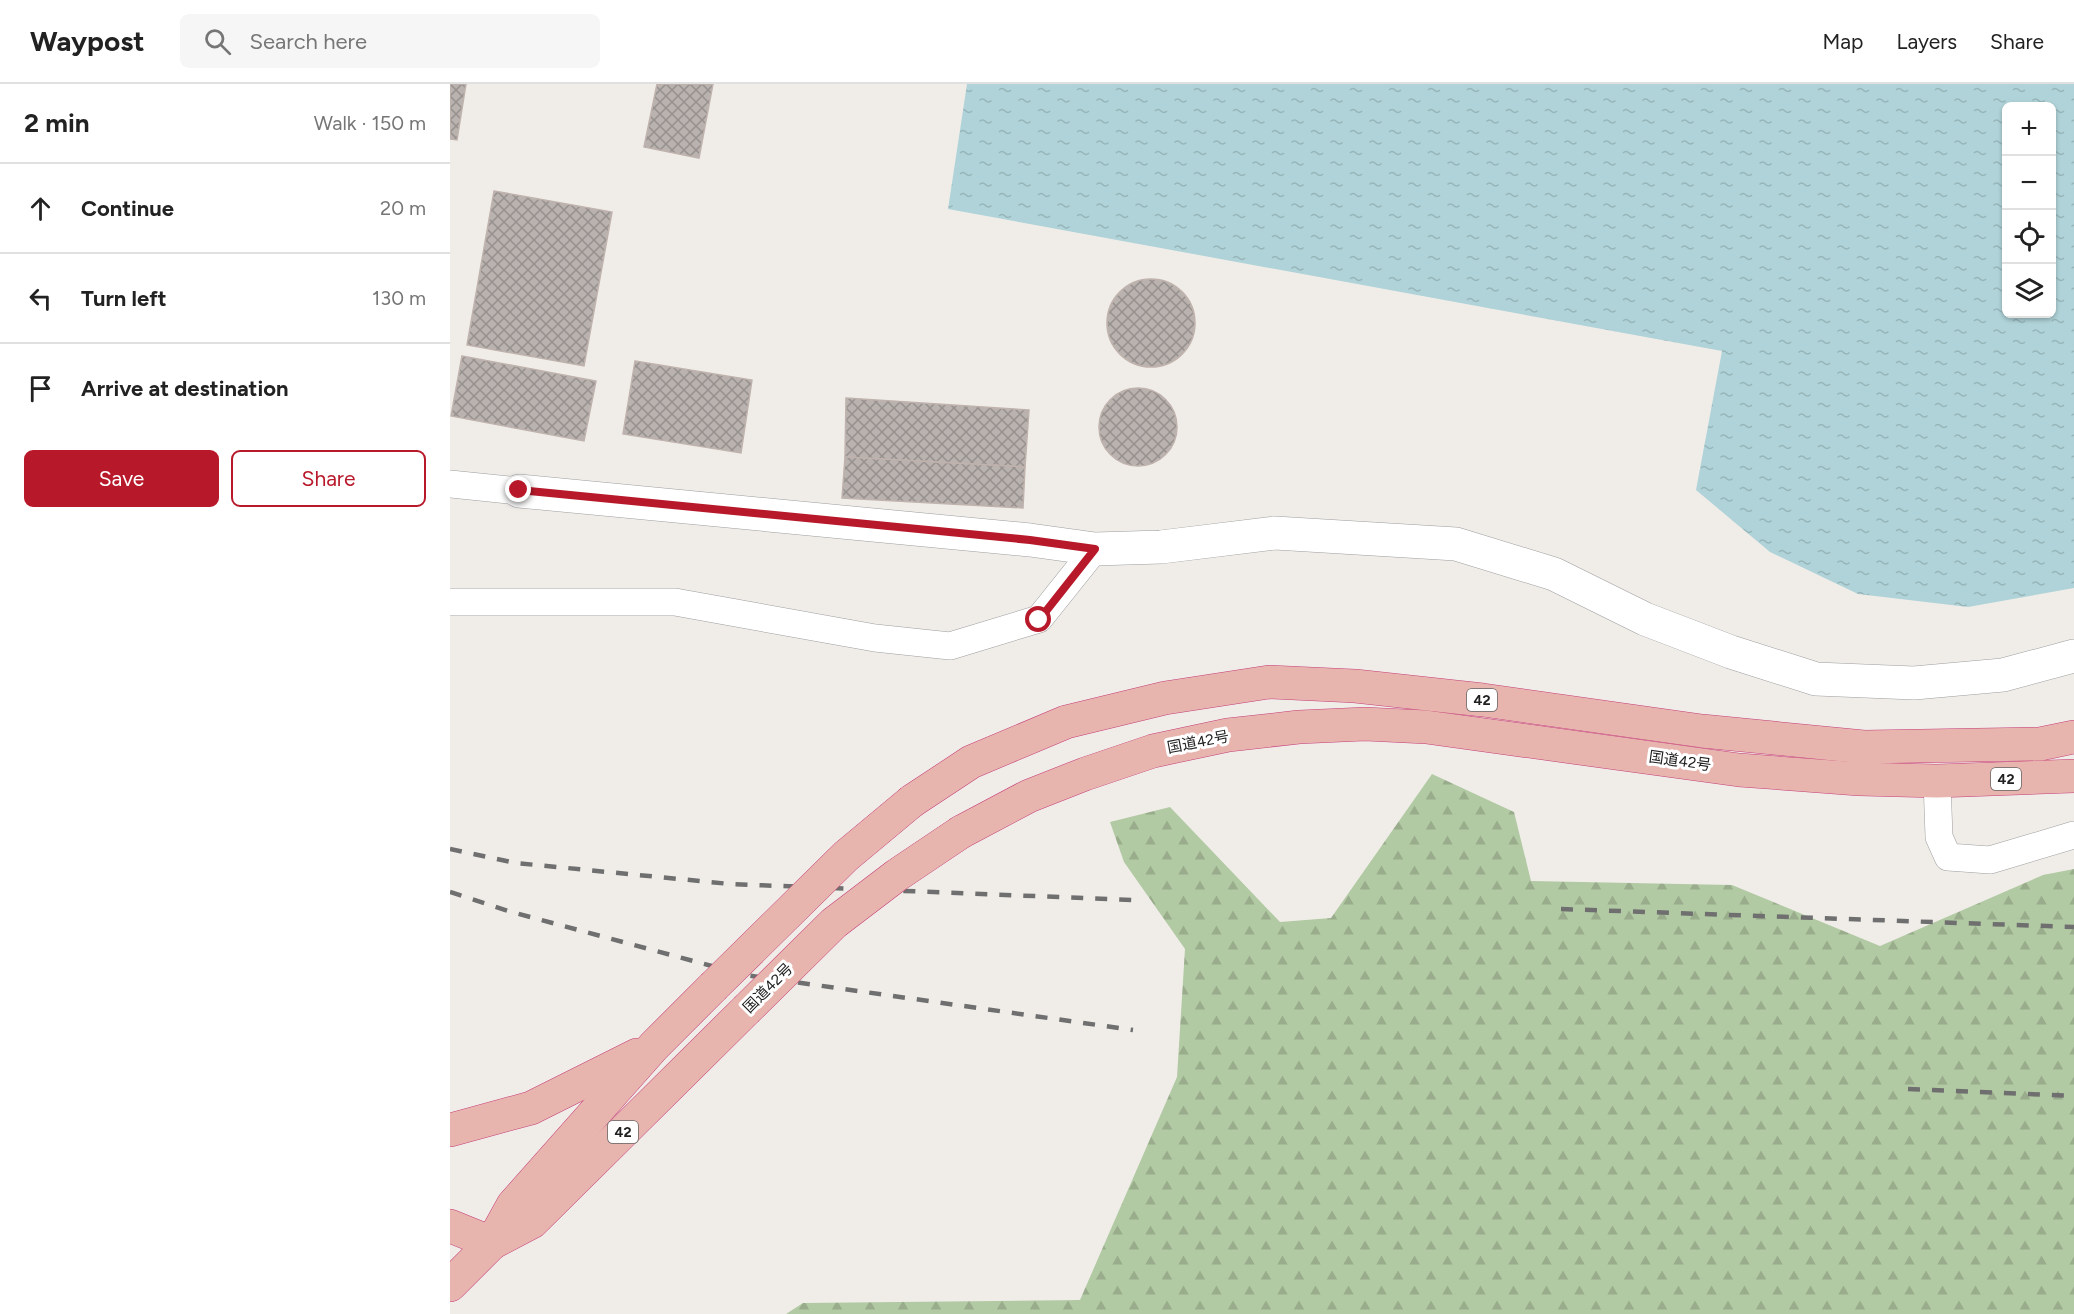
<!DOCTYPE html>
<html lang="en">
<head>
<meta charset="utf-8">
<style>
	body { margin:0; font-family:Figtree,"Noto Sans JP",sans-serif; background:#f6f6f6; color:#222 }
	.controls { position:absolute; right:18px; top:18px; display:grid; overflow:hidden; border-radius:9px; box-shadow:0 2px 4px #0004 }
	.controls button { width:54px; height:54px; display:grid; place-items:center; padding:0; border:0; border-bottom:2px solid #e0e0e0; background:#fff; color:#222; font:30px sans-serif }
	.stop { position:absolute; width:18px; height:18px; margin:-14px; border:4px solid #b8192a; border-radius:50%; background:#fff }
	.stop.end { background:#b8192a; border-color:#fff; box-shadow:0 2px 6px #0008 }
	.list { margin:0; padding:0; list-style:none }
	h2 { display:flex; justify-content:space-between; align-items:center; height:78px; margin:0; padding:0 24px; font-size:26px }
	h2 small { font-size:20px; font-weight:400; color:#767676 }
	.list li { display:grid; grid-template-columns:39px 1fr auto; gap:18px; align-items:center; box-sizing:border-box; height:90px; padding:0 24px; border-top:2px solid #e0e0e0 }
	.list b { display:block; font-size:22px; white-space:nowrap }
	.list em { font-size:20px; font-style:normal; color:#767676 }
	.actions { display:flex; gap:12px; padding:18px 24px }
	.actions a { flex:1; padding:14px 0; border:2px solid #b8192a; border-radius:9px; text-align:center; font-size:21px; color:#b8192a }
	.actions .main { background:#b8192a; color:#fff }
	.icon { flex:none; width:33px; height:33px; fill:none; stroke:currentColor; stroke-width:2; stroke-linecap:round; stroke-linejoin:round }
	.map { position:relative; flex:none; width:1624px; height:1230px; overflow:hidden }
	header { display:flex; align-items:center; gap:36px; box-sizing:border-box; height:84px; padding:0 30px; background:#fff; border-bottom:2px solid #e0e0e0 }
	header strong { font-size:28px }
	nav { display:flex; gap:33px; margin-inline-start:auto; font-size:21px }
	.search { width:420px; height:54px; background:#f6f6f6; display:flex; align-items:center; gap:15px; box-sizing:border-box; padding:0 21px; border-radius:9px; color:#767676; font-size:22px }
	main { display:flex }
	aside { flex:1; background:#fff }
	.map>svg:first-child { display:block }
</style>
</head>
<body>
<header>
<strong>Waypost</strong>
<div class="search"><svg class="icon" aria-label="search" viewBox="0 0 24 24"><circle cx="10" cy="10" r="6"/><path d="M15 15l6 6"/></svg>Search here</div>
<nav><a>Map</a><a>Layers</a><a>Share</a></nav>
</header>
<main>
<aside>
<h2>2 min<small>Walk · 150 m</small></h2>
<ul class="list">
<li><svg class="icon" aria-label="ahead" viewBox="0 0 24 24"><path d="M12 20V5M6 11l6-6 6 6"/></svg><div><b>Continue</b></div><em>20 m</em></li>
<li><svg class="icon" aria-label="left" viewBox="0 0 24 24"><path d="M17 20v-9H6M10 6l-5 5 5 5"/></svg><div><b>Turn left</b></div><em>130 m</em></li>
<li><svg class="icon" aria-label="arrive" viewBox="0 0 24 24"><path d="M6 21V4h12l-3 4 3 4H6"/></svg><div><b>Arrive at destination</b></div></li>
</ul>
<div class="actions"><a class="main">Save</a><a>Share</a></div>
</aside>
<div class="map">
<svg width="1624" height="1230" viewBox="0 0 1624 1230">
	<defs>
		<pattern id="forest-firs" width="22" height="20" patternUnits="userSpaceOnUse" patternTransform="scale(1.5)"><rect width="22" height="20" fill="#b2caa3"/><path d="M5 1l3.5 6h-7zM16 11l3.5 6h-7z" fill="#99ad8c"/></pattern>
		<pattern id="water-ripples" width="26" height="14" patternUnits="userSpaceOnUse" patternTransform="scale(1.5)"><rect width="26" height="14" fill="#afd3d8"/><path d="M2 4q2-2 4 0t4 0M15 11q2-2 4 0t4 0" fill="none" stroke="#96b5b9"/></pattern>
		<pattern id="building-cross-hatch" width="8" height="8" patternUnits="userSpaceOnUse" patternTransform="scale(1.5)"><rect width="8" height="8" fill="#b9b2af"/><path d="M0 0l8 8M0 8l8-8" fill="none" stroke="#96908e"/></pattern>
	</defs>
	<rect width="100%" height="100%" fill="#f0ede9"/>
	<polygon fill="url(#forest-firs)" points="982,690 1064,728 1081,797 1282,801 1430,862 1593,791 1624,785 1624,1230 336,1230 353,1219 630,1216 727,993 735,865 674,778 660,738 720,723 830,838 881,834"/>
	<path fill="url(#water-ripples)" fill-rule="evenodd" d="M517 0H1624V504L1518 523 1408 510 1320 468 1246 406 1272 267 498 125ZM1556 22H1602V230H1556Z"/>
	<g fill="url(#building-cross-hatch)" stroke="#c0b3ad" stroke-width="1.5">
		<polygon points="0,0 16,0 7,56 0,55"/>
		<polygon points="207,0 263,0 249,74 194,63"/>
		<polygon points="44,107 162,128 134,282 17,261"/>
		<circle cx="701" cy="239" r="44"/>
		<polygon points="12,272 146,297 134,357 1,332"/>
		<polygon points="185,277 302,296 291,369 173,350"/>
		<circle cx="688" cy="343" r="39"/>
		<polygon points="396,314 579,326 575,383 395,373"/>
		<polygon points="395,373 575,383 573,424 392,414"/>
	</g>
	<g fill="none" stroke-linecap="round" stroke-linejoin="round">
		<defs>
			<g id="minor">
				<polyline points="0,400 69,407"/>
				<polyline points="0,518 225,518 425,554 500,562 589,535 645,465"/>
				<polyline points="1487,697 1489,753 1498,773 1540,776 1624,751"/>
			</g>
			<polyline id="tertiary" points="69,407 580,456 645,465 711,463 825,449 1006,460 1104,490 1195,535 1281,568 1366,595 1464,599 1553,591 1624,572"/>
			<g id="trunk">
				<polyline points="462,717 521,678 616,638 715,614 819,598 905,602 1033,616 1252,647 1414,663 1590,660 1624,653"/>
				<polyline points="511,748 579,712 635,690 703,667 778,651 849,643 915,640 976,643 1289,686 1409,695 1487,697 1624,692"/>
				<polyline points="0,1046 81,1024 187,971"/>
				<polyline points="0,1142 42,1159 82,1138 296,926"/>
				<polyline points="0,1201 42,1159 63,1121 204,962 263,903"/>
			</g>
		</defs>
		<use href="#minor" stroke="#9e9e9e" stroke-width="28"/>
		<use href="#tertiary" stroke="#9e9e9e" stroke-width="34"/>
		<use href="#trunk" stroke="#c63e7a" stroke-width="34"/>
		<use href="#minor" stroke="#fff" stroke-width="27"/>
		<use href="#tertiary" stroke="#fff" stroke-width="33"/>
		<use href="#trunk" stroke="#e7b4ae" stroke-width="33"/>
		<g stroke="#6f6f6f" stroke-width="4.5" stroke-dasharray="12 12" stroke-linecap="butt">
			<polyline points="0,765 66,779 280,800 683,816"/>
			<polyline points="0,808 58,827 295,891 683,946"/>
			<polyline points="1111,825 1624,843"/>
			<polyline points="1458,1005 1624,1012"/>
		</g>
		<defs>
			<g id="trunk-bridge">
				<polyline points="263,903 396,772 462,717"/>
				<polyline points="296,926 384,839 447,791 511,748"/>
			</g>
		</defs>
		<use href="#trunk-bridge" stroke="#c63e7a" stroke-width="34" stroke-linecap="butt"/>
		<use href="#trunk-bridge" stroke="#e7b4ae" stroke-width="33"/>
	</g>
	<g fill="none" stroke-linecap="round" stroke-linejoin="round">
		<polyline stroke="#b8192a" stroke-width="8" points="69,406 580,456 645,465 589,536"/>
	</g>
	<g text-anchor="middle" stroke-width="6" stroke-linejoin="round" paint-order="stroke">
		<g fill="#fff" stroke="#646464" stroke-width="1.5">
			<rect x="1017" y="605" width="30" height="22" rx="4.5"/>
			<rect x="1541" y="684" width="30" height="22" rx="4.5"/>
			<rect x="158" y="1037" width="30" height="22" rx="4.5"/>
		</g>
		<g font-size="14" font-weight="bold" fill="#212121">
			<text x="1032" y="621">42</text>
			<text x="1556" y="700">42</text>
			<text x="173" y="1053">42</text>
		</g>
		<g font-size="15" fill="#212121" stroke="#fff">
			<text transform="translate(748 658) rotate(-11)" y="5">国道42号</text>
			<text transform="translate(1230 677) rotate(8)" y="5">国道42号</text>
			<text transform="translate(318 904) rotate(-45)" y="5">国道42号</text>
		</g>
	</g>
</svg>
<div class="controls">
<button>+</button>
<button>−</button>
<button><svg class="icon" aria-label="locate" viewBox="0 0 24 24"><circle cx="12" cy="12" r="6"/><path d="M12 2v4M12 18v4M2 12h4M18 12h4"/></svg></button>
<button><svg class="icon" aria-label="layers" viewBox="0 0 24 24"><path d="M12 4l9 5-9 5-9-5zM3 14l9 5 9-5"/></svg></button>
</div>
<div class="stop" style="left:589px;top:536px"></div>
<div class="stop end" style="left:69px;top:406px"></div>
</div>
</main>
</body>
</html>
